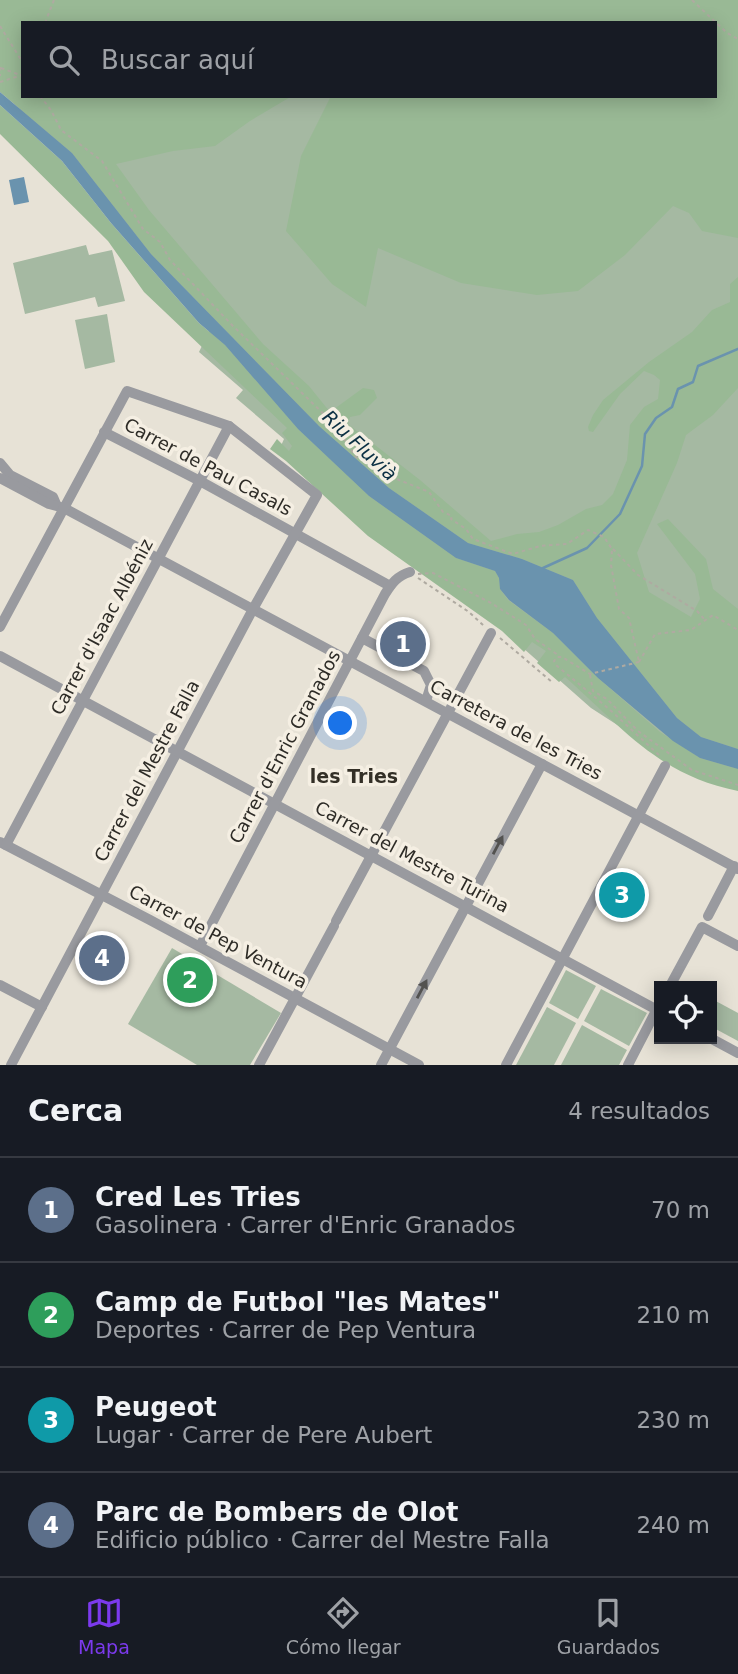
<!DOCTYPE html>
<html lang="es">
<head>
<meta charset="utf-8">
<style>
	body { margin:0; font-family:"DejaVu Sans",sans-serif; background:#20242c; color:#f1f3f6 }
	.controls { position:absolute; right:21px; bottom:21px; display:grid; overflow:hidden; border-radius:0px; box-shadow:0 4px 18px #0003 }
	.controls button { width:63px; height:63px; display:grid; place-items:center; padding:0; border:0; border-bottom:2px solid #363941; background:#171b24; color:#f1f3f6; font:35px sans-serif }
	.you { position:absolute; left:341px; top:724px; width:24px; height:24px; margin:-18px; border:5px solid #fff; border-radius:50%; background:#1a73e8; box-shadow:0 0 0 10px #1a73e833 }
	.badge { display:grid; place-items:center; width:46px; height:46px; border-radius:50%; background:#7c3aed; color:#fff; font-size:23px; font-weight:700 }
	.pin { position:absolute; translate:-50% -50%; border:4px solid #fff; box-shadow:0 2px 7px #0006 }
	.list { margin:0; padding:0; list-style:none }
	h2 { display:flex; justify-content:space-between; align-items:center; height:91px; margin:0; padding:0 28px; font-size:30px }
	h2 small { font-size:23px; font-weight:400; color:#9ea1a6 }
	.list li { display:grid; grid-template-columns:46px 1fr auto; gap:21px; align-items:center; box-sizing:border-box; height:105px; padding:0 28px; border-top:2px solid #363941 }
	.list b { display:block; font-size:26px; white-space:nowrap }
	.list p { margin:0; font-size:23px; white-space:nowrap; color:#9ea1a6 }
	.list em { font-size:23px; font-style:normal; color:#9ea1a6 }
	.icon { flex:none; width:38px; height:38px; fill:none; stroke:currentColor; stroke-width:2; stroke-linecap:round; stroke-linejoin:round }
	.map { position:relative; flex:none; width:738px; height:1065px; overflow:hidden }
	.search { position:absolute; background:#171b24; box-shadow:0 4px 18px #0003; left:21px; right:21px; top:21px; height:77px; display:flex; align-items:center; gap:18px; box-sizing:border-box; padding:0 24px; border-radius:0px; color:#9ea1a6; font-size:26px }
	.sheet { height:511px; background:#171b24 }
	nav { display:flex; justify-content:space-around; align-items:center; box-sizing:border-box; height:98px; border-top:2px solid #363941; background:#171b24; font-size:19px; color:#9ea1a6 }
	nav a { display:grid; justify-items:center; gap:4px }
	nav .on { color:#7c3aed }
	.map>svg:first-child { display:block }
</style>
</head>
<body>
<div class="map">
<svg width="738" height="1065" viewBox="0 0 738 1065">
	<rect width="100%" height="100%" fill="#e7e2d6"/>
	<g fill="#a5b9a2" fill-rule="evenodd">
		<path d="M0 0H738V778L639 739 591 708 386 527 280 448 284 439 236 398 243 390 199 352 212 325 0 87ZM23 23H715V96H23Z"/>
		<polygon points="86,245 89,255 112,250 125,301 98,307 95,297 25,314 13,263"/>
		<polygon points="107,314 115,362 85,369 75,320"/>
		<polygon points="172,948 281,1013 250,1065 197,1065 128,1024"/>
		<polygon points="566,970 596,986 578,1019 549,1003"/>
		<polygon points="601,989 647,1013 629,1046 584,1021"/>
		<polygon points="712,999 738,1013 738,1041 712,1027"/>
		<polygon points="547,1007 576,1023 554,1065 516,1065"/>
		<polygon points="582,1025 627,1050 619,1065 561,1065"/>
	</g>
	<g fill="#99b995">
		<polygon points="0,0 738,0 738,238 702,231 689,213 673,206 625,255 578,291 537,295 461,283 378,248 366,307 332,284 286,231 301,156 331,96 715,96 715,23 23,23 23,96 292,96 250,121 215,146 173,151 116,164 149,210 263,344 309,386 330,412 363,388 374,390 377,398 360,415 350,417 348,424 420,480 491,541 517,534 539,532 558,525 586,509 602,505 613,494 627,460 630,425 644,407 658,399 660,380 654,375 644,371 620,394 593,432 589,431 588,427 593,415 603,400 649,362 692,332 712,310 730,302 730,284 738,277 738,388 713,415 686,435 677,463 637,553 649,592 691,617 700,599 695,574 657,524 668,519 706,559 713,589 738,609 738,749 701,737 677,718 597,618 573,580 522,559 468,543 389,488 319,426 151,254 72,153 0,92"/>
		<path d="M0 105 62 161 111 223 199 323 225 345 298 429 369 496 456 558 495 571 499 578 500 589 508 600 553 633 598 678 660 732 700 758 738 769V791C658 775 622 727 565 677L559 682 537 663 546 651 532 642 524 652 502 631 368 536 286 461 270 449 277 439 289 451 292 446 282 433 287 428 144 292 108 241 0 134Z"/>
	</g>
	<g fill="#6a93ae">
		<polygon points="0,92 72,153 151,254 319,426 389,488 468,543 522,559 573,580 597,618 677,718 701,737 738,749 738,769 700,758 673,741 598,678 553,633 509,600 500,589 499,578 495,571 456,558 369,496 298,429 225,345 199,323 111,223 62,161 0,105"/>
		<polygon points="24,177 29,202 14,205 9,180"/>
	</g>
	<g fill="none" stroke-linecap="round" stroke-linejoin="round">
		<polyline stroke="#6a93ae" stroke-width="2.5" points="543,568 587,548 620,514 642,466 645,434 656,418 672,407 678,389 693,382 698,366 738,349"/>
		<g stroke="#afaaa1" stroke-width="2" stroke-dasharray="3.5 3.5" stroke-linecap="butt">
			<polyline points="692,0 727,33 738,39"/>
			<polyline points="45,23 54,0"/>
			<polyline points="0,26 23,63"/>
			<polyline points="23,64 23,76"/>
			<polyline points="0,67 0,76"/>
			<polyline points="1,68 20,75"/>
			<polyline points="0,82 22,75"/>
			<polyline points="40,96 51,110 61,130 102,161 143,229 160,242 170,260 232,325 335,425 356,457 378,467 384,474 429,492 443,512 452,516 451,519 466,529 473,539 513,554 540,546 567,544 588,530 604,537 612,549 611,565 619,609 629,618 639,662"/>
			<polyline points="613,549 638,575 697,611 705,620"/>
			<polyline points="418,574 433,573 491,603 526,625 535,639 558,655"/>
			<polyline points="418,578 469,612 484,626"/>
			<polyline points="500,638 552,682"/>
			<polyline points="639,662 590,674 562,657 557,657 554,661 556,665 609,709 660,756"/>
			<polyline points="639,662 655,634 691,630 713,615 738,630"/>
			<polyline points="590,675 593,691 607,699 638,731 692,770 738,785"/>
		</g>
		<g stroke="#999a9f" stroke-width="10">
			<polyline points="104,432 200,481 390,586"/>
			<polyline points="0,463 10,475 53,497 56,504"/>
			<polyline points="0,478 49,504 64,508 738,869"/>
			<polyline points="0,627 127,391 229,426 317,495 253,609 11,1065"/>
			<polyline points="362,638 424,671 431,685 426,701"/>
			<polyline points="0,656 659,1011"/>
			<polyline points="0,842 150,920 419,1065"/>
			<polyline points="6,845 229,426"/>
			<polyline points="708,916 734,866"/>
			<polyline points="336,921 491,633"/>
			<path d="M200 946 385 594C392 583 397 576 410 572"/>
			<polyline points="0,985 42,1007"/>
			<polyline points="670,986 702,927 738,946"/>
			<polyline points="712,1039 738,1053"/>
			<polyline points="259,1065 334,926"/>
			<polyline points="381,1065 542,764"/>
			<polyline points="506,1065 665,766"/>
			<polyline points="628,1065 659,1005"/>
		</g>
	</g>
	<defs><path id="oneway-solid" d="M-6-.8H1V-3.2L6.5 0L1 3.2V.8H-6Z" transform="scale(1.75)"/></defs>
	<g fill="#535250">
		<use href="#oneway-solid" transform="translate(498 845) rotate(-62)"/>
		<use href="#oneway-solid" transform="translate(422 989) rotate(-62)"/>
	</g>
	<g text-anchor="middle" stroke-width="7" stroke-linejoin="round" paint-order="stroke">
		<g font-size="18" fill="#2d2b26" stroke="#f5efe3">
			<text transform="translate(208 467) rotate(28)" y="6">Carrer de Pau Casals</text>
			<text transform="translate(102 627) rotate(-62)" y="6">Carrer d'Isaac Albéniz</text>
			<text transform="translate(516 730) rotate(28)" y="6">Carretera de les Tries</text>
			<text transform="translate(285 747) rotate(-62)" y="6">Carrer d'Enric Granados</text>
			<text transform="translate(147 771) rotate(-62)" y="6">Carrer del Mestre Falla</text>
			<text transform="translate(412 857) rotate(28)" y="6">Carrer del Mestre Turina</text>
			<text transform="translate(218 937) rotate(28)" y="6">Carrer de Pep Ventura</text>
		</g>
		<g font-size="19" font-style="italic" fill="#0b2f43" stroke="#f5efe3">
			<text transform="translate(360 445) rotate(43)" y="7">Riu Fluvià</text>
		</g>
		<g font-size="19" font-weight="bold" fill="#332f26" stroke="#f5efe3">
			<text x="354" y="783">les Tries</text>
		</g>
	</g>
</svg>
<div class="controls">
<button><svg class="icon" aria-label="locate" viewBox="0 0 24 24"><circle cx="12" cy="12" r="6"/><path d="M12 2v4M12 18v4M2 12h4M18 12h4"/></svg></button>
</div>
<div class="you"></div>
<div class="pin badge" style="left:403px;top:644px;background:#5c6f8a">1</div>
<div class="pin badge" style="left:190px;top:980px;background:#2e9e5b">2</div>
<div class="pin badge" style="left:622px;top:895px;background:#0f9aa8">3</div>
<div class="pin badge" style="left:102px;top:958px;background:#5c6f8a">4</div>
<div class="search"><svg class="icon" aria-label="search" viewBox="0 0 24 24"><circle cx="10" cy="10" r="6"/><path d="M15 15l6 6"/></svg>Buscar aquí</div>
</div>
<section class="sheet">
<h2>Cerca<small>4 resultados</small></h2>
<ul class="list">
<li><span class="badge" style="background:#5c6f8a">1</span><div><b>Cred Les Tries</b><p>Gasolinera · Carrer d'Enric Granados</p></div><em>70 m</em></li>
<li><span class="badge" style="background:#2e9e5b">2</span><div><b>Camp de Futbol &quot;les Mates&quot;</b><p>Deportes · Carrer de Pep Ventura</p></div><em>210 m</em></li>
<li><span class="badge" style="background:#0f9aa8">3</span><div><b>Peugeot</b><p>Lugar · Carrer de Pere Aubert</p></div><em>230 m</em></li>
<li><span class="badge" style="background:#5c6f8a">4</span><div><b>Parc de Bombers de Olot</b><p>Edificio público · Carrer del Mestre Falla</p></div><em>240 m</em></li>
</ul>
</section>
<nav>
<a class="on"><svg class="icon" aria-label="map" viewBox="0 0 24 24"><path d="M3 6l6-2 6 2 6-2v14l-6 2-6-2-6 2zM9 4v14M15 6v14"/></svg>Mapa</a>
<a><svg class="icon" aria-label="directions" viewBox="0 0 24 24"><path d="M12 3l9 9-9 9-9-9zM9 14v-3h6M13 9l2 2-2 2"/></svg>Cómo llegar</a>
<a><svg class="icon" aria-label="saved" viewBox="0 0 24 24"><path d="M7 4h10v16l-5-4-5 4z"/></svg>Guardados</a>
</nav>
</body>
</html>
